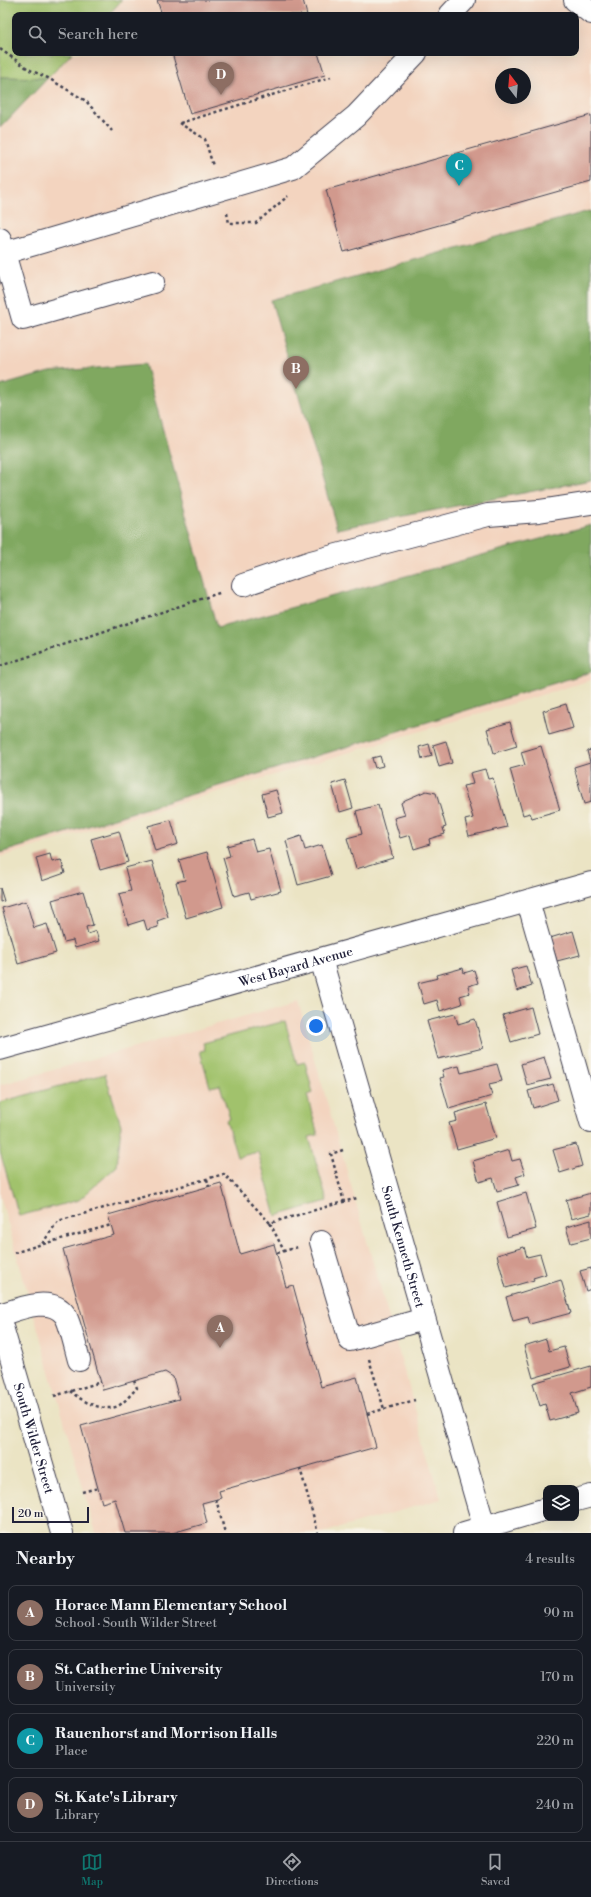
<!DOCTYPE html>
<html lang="en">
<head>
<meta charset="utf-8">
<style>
	body { margin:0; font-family:"Libre Bodoni",serif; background:#242831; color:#f1f3f6 }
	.controls { position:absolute; right:12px; bottom:12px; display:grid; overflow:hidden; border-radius:8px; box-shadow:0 4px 16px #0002 }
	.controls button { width:36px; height:36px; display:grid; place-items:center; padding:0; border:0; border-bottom:1px solid #363941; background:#171b24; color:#f1f3f6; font:20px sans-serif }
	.compass { position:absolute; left:495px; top:68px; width:36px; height:36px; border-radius:50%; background:#171b24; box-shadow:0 4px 16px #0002; rotate:344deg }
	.scale { position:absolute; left:12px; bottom:10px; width:77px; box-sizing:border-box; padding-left:4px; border:2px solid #22223b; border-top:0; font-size:11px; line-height:14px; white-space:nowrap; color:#22223b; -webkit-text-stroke:3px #f7f3e8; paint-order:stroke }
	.you { position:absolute; left:316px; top:1026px; width:14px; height:14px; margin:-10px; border:3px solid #fff; border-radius:50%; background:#1a73e8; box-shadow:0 0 0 6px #1a73e833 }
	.badge { display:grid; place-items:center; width:26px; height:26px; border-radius:50%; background:#0f766e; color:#fff; font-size:13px; font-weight:700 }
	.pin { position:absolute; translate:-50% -33px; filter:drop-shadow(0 1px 2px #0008) }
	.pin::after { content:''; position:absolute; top:21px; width:14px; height:12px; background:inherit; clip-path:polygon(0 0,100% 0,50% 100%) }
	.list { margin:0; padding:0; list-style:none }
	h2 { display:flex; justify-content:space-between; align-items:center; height:52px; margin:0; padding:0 16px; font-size:17px }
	h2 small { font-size:13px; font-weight:400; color:#9ea1a6 }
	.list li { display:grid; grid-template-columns:26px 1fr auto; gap:12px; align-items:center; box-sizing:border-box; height:56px; margin:0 8px 8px; padding:0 8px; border:1px solid #363941; border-radius:8px }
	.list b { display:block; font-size:15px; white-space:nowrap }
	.list p { margin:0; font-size:13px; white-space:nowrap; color:#9ea1a6 }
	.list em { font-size:13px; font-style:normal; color:#9ea1a6 }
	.icon { flex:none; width:22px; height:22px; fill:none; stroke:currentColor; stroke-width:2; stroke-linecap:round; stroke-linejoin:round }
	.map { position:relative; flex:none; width:591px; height:1533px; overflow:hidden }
	.search { position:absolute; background:#171b24; box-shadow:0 4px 16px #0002; left:12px; right:12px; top:12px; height:44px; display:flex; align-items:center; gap:10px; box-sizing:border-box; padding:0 14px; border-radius:8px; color:#9ea1a6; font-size:15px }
	.sheet { height:308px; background:#171b24 }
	nav { display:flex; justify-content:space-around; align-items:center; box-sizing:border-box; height:56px; border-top:1px solid #363941; background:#171b24; font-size:11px; color:#9ea1a6 }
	nav a { display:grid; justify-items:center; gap:2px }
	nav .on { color:#0f766e }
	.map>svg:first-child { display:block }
</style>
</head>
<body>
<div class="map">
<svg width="591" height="1533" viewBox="0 0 591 1533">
	<rect width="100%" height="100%" fill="#f7f3e8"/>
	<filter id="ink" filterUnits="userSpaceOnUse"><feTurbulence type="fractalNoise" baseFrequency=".025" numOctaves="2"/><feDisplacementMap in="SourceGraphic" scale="8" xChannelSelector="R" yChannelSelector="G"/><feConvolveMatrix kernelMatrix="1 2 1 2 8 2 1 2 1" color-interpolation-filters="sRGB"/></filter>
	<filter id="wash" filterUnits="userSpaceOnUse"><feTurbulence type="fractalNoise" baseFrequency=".012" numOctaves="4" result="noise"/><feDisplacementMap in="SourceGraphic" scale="16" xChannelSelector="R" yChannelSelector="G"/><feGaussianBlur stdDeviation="0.9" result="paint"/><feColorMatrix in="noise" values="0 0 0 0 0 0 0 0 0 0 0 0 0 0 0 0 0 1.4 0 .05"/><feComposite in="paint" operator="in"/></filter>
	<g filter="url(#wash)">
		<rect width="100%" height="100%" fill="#ebe4c4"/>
		<g fill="#f3d4bf" fill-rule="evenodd">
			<path d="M0 0H591V680L0 857ZM15 15H576V53H15ZM501 74H525V98H501Z"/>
			<polygon points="298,1001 441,1499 322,1533 96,1533 0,1196 0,1085"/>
		</g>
		<g fill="#a1c26c" stroke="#627254">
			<polygon points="0,0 122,0 108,15 15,15 15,53 72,53 48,78 0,77"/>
			<polygon points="285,1021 297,1064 305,1062 313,1093 307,1095 318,1135 309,1137 327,1201 276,1216 258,1152 237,1157 226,1120 230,1119 220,1085 210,1087 200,1051 205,1050 203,1043"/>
			<polygon points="105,1074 121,1125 117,1166 79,1200 19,1216 0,1152 0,1102"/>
		</g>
		<g fill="#80a860" stroke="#51654e">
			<polygon points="0,77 48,78 0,128"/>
			<polygon points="589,211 591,212 591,480 337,529 271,300"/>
			<polygon points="145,364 217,628 591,525 591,672 0,853 0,386 49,372"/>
		</g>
		<g id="blocks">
			<g fill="#d1998d">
				<polygon points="157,0 303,0 307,15 162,15"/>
				<polygon points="172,53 318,53 325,75 190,114"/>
				<polygon points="591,115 591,182 344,252 326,190"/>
				<polygon points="566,704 573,728 549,735 543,711"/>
				<polygon points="510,722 517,746 494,753 487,729"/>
				<polygon points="446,741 452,763 439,767 433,745"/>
				<polygon points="429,744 432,756 422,759 419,747"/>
				<polygon points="541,746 560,810 532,818 530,813 523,815 510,769 525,765 521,752"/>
				<polygon points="591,750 591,802 584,804 574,767 590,762 587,751"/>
				<polygon points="380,756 383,766 375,768 372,758"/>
				<polygon points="485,769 488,779 493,778 507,827 469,836 465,820 473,818 463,786 473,784 470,773"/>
				<polygon points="345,780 353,808 340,812 332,784"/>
				<polygon points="276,790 283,813 268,817 262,794"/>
				<polygon points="426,791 436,793 446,827 443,828 445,834 429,839 430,844 414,849 410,835 400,838 394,818 405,815 401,803 405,800"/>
				<polygon points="378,805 393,858 356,869 347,838 362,834 356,811"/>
				<polygon points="171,820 178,844 155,851 148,826"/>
				<polygon points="119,831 128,862 100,870 91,839"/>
				<polygon points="301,836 305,850 322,845 331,876 298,885 286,841"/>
				<polygon points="252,839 256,852 269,849 281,891 251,899 249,892 234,896 223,858 230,856 227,846"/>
				<polygon points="207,852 223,907 186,918 176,882 185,880 179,860"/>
				<polygon points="50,854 52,862 61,860 65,873 42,881 36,858"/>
				<polygon points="152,861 168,917 157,921 158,927 147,930 144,920 128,925 119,894 131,891 125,868"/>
				<polygon points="0,888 4,901 0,902"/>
				<polygon points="83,891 93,925 86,927 88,934 96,931 99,941 75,948 73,940 64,942 52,900"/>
				<polygon points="26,901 34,928 47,924 56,953 18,964 2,908"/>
				<polygon points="573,931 580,955 557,961 550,938"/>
				<polygon points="526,966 532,986 517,991 511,970"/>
				<polygon points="463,968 464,973 474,970 478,983 468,986 470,993 460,996 462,1004 440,1011 437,1000 424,1004 418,983 438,978 437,975"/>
				<polygon points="531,1007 538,1034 511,1042 503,1015"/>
				<polygon points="455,1014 458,1024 475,1019 483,1048 438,1059 427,1021"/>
				<polygon points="544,1057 551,1079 527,1085 521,1064"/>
				<polygon points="497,1064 502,1081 489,1084 492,1096 449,1109 440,1078 444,1077 442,1070 459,1066 461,1073"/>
				<polygon points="553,1084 558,1100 533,1108 528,1091"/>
				<polygon points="486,1104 496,1138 457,1149 449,1123 457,1121 455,1113"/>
				<polygon points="576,1144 582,1166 560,1173 553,1150"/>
				<polygon points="509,1150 512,1161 520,1159 525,1174 516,1177 519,1185 497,1191 493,1178 479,1182 473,1161"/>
				<polygon points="221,1183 240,1254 274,1244 286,1287 293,1285 321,1387 357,1377 376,1447 219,1491 221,1498 202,1503 207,1523 172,1533 125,1533 115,1499 102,1503 81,1426 179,1399 173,1377 165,1372 103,1390 63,1249 114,1235 108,1215"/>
				<polygon points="526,1193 536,1229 507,1237 497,1202"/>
				<polygon points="591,1193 591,1214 571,1219 566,1200"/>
				<polygon points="591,1220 591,1238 571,1243 566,1227"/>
				<polygon points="524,1247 527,1257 540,1254 546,1274 533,1278 534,1280 506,1288 497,1255"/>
				<polygon points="591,1268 591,1289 586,1291 580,1271"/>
				<polygon points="561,1280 571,1313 530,1324 528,1317 513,1321 506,1297"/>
				<polygon points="546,1339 549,1351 564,1347 570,1367 533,1378 524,1346"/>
				<polygon points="591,1366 591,1387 572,1393 578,1413 550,1421 545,1404 540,1406 533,1383"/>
			</g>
		</g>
	</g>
	<g filter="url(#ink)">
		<use href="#blocks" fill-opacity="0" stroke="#403f50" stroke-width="1"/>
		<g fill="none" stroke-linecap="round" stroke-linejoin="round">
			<defs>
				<g id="minor">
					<polyline points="575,0 591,13"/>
					<polyline points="450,15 464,0"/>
					<polyline points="0,239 23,319 153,282"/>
					<polyline points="4,253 293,168 356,116 416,53"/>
					<polyline points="243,585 311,562 488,515 539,511 591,503"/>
					<polyline points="528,901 591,1122"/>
					<path id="s1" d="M321 959 486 1533"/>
					<path id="s2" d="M0 1049 591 883"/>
					<polyline points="321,1242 350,1340 424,1319"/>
					<path d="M0 1315C18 1309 51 1295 65 1315 70 1322 76 1350 79 1360"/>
					<path id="s3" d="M0 1320 62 1533"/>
					<polyline points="576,1500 591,1496"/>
					<polyline points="464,1533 546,1509"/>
				</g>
			</defs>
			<use href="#minor" stroke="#403f50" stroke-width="24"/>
			<g stroke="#403f50" stroke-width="2.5" stroke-dasharray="3 3" stroke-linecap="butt">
				<polyline points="0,49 30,70 48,78 86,101 112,131"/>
				<polyline points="179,123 205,139 213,166"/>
				<polyline points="180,123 331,77"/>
				<polyline points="227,213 229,223 256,223 288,196"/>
				<polyline points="0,666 222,592"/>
				<polyline points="343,1150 331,1154 344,1202"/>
				<polyline points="207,1179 209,1187"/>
				<polyline points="270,1223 284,1251 298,1247"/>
				<polyline points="43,1244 111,1225"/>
				<polyline points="14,1253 42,1244 58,1221 224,1174 270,1223 357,1198"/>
				<polyline points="277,1253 284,1251"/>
				<polyline points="369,1359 384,1409"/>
				<path d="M70 1391C81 1401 104 1413 118 1406 125 1402 131 1394 137 1388L134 1381"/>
				<polyline points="54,1396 101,1382"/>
				<polyline points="367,1414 415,1400"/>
				<polyline points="300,1468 318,1533"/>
				<polyline points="82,1492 98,1488"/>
				<polyline points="216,1499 225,1533"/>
			</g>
			<use href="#minor" stroke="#fff" stroke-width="22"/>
		</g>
	</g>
	<g text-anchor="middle" stroke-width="3" stroke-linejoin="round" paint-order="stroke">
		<g font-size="13" fill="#22223b" stroke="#f7f3e8">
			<text dy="5" stroke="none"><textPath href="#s2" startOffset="307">West Bayard Avenue</textPath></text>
			<text dy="5" stroke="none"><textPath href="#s1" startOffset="299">South Kenneth Street</textPath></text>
			<text dy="5" stroke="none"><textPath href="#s3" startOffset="123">South Wilder Street</textPath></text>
		</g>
	</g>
</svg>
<div class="controls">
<button><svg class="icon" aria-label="layers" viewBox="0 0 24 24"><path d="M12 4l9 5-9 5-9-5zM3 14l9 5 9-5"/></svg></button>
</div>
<svg class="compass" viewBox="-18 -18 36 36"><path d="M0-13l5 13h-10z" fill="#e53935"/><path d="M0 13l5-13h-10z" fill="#9ea1a6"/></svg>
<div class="scale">20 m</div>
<div class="you"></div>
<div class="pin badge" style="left:220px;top:1348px;background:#8d6e63">A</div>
<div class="pin badge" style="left:296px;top:389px;background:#8d6e63">B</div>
<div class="pin badge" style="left:459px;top:186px;background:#0f9aa8">C</div>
<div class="pin badge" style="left:221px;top:95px;background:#8d6e63">D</div>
<div class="search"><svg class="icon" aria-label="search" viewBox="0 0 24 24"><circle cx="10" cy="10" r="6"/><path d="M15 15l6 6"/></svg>Search here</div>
</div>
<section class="sheet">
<h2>Nearby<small>4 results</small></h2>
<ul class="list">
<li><span class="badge" style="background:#8d6e63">A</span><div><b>Horace Mann Elementary School</b><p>School · South Wilder Street</p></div><em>90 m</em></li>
<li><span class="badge" style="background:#8d6e63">B</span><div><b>St. Catherine University</b><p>University</p></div><em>170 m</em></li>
<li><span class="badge" style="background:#0f9aa8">C</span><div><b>Rauenhorst and Morrison Halls</b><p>Place</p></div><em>220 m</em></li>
<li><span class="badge" style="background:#8d6e63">D</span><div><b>St. Kate's Library</b><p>Library</p></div><em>240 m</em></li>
</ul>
</section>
<nav>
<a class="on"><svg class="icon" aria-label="map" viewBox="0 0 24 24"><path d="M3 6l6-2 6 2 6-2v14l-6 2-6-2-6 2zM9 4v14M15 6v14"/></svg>Map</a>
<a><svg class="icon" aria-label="directions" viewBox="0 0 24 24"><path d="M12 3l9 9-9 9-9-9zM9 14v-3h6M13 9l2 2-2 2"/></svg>Directions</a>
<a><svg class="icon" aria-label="saved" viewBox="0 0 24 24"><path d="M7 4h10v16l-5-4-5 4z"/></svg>Saved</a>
</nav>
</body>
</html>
